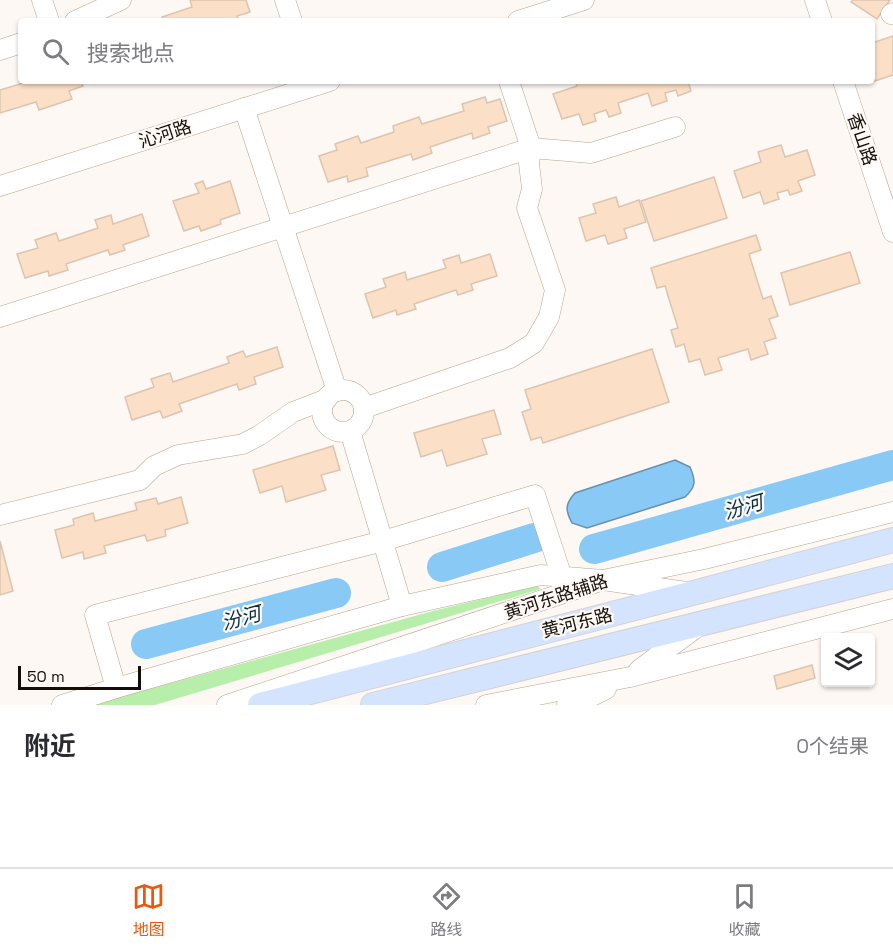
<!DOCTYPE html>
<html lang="zh">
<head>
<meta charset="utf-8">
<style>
	body { margin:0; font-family:"Space Grotesk","Noto Sans SC",sans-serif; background:#f7f7f7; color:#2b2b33 }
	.controls { position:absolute; right:18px; bottom:18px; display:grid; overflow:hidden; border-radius:6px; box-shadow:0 2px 4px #0004 }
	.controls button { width:54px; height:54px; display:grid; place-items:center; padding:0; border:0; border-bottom:2px solid #e1e1e2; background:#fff; color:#2b2b33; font:30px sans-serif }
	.scale { position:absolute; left:18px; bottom:15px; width:123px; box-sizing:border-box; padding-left:6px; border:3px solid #150d07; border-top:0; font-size:16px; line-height:21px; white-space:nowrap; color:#150d07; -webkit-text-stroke:4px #fdf8f4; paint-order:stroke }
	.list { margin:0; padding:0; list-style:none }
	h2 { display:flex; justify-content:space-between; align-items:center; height:78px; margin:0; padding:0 24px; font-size:26px }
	h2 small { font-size:20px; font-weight:400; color:#7c7c81 }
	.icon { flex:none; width:33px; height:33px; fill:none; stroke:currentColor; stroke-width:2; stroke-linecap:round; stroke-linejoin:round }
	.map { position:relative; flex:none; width:893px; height:705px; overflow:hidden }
	.search { position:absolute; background:#fff; box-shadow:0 2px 4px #0004; left:18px; right:18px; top:18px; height:66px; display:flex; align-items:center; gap:15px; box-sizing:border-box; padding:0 21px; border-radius:6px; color:#7c7c81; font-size:22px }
	.sheet { height:162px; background:#fff }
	nav { display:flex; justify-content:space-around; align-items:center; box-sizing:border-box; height:84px; border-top:2px solid #e1e1e2; background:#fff; font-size:16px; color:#7c7c81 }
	nav a { display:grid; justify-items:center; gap:3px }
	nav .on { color:#ea580c }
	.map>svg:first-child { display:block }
</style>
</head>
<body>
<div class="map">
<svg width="893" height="705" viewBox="0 0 893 705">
	<rect width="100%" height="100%" fill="#fdf8f4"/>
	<polygon fill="#b6eeaa" points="537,586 541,589 155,705 91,705 433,611"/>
	<path fill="#88c9f5" stroke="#6691ae" stroke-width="1.5" d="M675 460 690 467C696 481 696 487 685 497L587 528 572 523C565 510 565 504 575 493Z"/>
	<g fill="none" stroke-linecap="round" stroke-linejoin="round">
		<g stroke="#88c9f5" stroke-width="30">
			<polyline points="594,549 893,465"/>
			<polyline points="442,567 534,538"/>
			<polyline points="146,644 336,593"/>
		</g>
	</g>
	<g fill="#fbdfc6" stroke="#dbc5b1" stroke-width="1.5">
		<polygon points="190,0 246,0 250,12 237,16 238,20 236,21 163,21 162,17 192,7"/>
		<polygon points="853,0 890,0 877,19 851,2"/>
		<polygon points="893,36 893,75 875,81 872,71 872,43"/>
		<polygon points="30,81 81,81 83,86 69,91 72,99 39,110 36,102 0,113 0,90"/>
		<polygon points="575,81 688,81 691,91 678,96 676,90 665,93 667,101 652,106 648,93 618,103 621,113 609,117 606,110 594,114 596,121 583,125 579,114 562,119 553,94 577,86"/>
		<polygon points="485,97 487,103 500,99 507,121 488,127 490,133 473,139 472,133 430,147 432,153 413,160 411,154 366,168 368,176 348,182 347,176 328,182 319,156 337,150 335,144 358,136 361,143 394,132 393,126 419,117 422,124 464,111 462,104"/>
		<polygon points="781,145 785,157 807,150 815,175 798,181 802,191 790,195 788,190 777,193 779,199 764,204 760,192 743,198 734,171 761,162 758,152"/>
		<polygon points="714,177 727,218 654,241 641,201"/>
		<polygon points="203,181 206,189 230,181 240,213 220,220 221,224 201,231 199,226 184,231 173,201 199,193 195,184"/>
		<polygon points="616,197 619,207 639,200 646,222 624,229 627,238 608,244 605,235 586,241 579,218 596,213 593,204"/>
		<polygon points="142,214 149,236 123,245 125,250 110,255 108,250 66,264 68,270 49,276 48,271 25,278 17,254 38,248 35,240 56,233 59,241 98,228 95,220 111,215 113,224"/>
		<polygon points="756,235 761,250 749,254 763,299 771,296 778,316 769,319 776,338 764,342 768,354 751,360 748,349 718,358 722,370 705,375 700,359 689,362 684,344 676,347 671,330 678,328 665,286 657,288 651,268"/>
		<polygon points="850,252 860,283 790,305 781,273"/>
		<polygon points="490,254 497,276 471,284 473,290 458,295 456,290 414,304 416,309 397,315 396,310 373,318 365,294 386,287 383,279 405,272 407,280 446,268 443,260 459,255 461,263"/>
		<polygon points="277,347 283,367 254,377 256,384 239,390 237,384 179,404 182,411 163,418 160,411 132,420 125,397 154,387 151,379 170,373 173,382 229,363 227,357 243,351 246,357"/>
		<polygon points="652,349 669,402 543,443 541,437 531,440 522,412 531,409 525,390"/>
		<polygon points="494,410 501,434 482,439 487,454 447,466 442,450 421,457 414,433"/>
		<polygon points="333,446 340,470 321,475 326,490 286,502 282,486 260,493 253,470"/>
		<polygon points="181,497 188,523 165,530 166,536 147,541 145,535 104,546 106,553 84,559 83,552 62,558 55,530 74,525 73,519 93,513 95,521 137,510 135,503 156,498 158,504"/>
		<polygon points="0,541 13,591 0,595"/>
		<polygon points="812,665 815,678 777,689 774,676"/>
	</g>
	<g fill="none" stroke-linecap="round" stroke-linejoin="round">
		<defs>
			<g id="minor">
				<polyline points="42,0 49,21"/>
				<polyline points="285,0 292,21"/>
				<polyline points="815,0 822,21"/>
				<polyline points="891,14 893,13"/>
				<polyline points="75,21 121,0"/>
				<polyline points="518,21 584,0"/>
				<polyline points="0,50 21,43"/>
				<polyline points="843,81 893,232"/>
				<polyline points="244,108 337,391"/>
				<polyline points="0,186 330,81"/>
				<polyline points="0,317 531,148 591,153 675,127"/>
				<circle cx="343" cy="411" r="21"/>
				<polyline points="364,408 510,358 534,343 549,317 555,290 527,208 532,189 529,163 531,148 509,81"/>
				<polyline points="350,431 402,606"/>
				<polyline points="0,515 140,480 154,466 178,455 243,444 260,435 293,412 327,399"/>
				<polyline points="639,670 697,627"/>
				<polyline points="116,688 95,615 383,541 535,495 562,577"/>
				<polyline points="62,705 116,688 402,606 541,575 603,580 686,592"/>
				<polyline points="227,705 603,580 704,559 893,512"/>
				<polyline points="486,705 630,677 893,609"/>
				<polyline points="567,705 586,699 606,689"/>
			</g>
			<g id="major">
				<polyline points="260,705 693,593 893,540"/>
				<polyline points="373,705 893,576"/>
			</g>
		</defs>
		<use href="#minor" stroke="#b9a390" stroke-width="21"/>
		<use href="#major" stroke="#d5d3d2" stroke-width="26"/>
		<use href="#minor" stroke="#fff" stroke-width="20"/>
		<use href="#major" stroke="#d5e4fe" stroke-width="24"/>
	</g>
	<g text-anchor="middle" stroke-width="4.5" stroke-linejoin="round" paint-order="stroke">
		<g font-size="18" fill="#150d07" stroke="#fdf8f4">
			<text transform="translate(165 134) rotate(-18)" y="6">沁河路</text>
			<text transform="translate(862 139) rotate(71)" y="6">香山路</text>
			<text transform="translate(556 597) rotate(-18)" y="6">黄河东路辅路</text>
			<text transform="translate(577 623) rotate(-14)" y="6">黄河东路</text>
		</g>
		<g font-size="20" font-style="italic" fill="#072d43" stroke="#fdf8f4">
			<text transform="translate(743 507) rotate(-16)" y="7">汾河</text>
			<text transform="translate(241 618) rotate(-15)" y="7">汾河</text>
		</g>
	</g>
</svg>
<div class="controls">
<button><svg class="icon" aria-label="layers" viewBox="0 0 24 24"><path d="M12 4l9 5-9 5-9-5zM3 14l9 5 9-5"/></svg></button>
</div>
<div class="scale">50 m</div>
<div class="search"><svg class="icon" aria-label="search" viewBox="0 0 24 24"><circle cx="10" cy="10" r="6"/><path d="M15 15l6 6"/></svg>搜索地点</div>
</div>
<section class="sheet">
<h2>附近<small>0个结果</small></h2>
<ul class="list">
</ul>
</section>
<nav>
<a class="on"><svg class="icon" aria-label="map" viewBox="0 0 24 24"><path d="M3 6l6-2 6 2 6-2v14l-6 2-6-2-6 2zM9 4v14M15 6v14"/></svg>地图</a>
<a><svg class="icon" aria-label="directions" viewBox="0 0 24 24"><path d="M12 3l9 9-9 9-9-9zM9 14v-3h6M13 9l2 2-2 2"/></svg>路线</a>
<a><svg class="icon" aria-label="saved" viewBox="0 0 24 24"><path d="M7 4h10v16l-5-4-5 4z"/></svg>收藏</a>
</nav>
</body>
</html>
